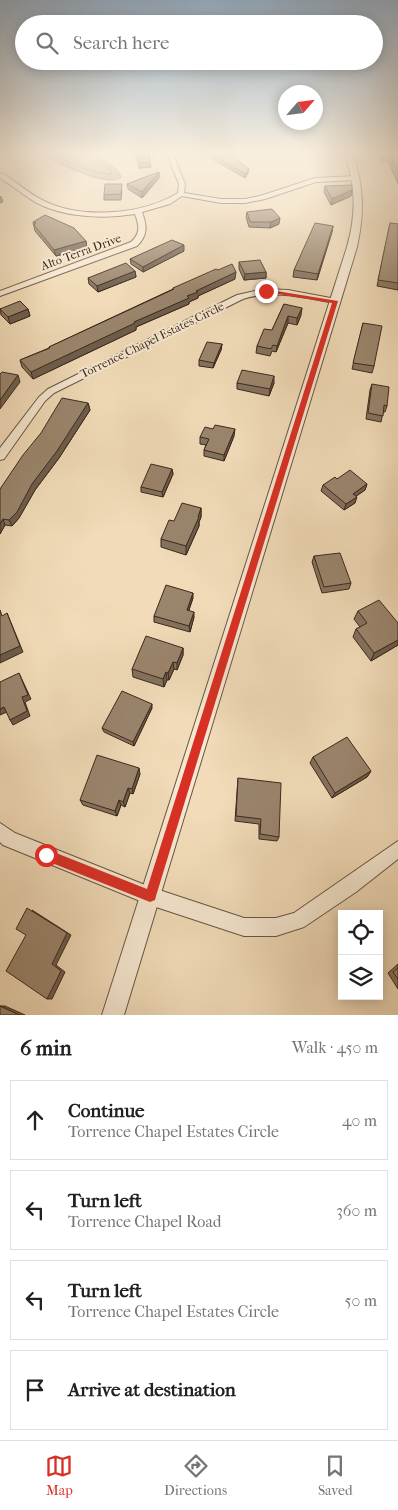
<!DOCTYPE html>
<html lang="en">
<head>
<meta charset="utf-8">
<style>
	body { margin:0; font-family:"IM FELL French Canon",serif; background:#f2f2f2; color:#202124 }
	.controls { position:absolute; right:15px; bottom:15px; display:grid; overflow:hidden; border-radius:0px; box-shadow:0 2px 12px #0003 }
	.controls button { width:45px; height:45px; display:grid; place-items:center; padding:0; border:0; border-bottom:1px solid #e0e0e0; background:#fff; color:#202124; font:25px sans-serif }
	.compass { position:absolute; left:278px; top:85px; width:45px; height:45px; border-radius:50%; background:#fff; box-shadow:0 2px 12px #0003; rotate:62deg }
	.stop { position:absolute; width:15px; height:15px; margin:-11px; border:4px solid #d93025; border-radius:50%; background:#fff }
	.stop.end { background:#d93025; border-color:#fff; box-shadow:0 1px 5px #0008 }
	.list { margin:0; padding:0; list-style:none }
	h2 { display:flex; justify-content:space-between; align-items:center; height:65px; margin:0; padding:0 20px; font-size:21px }
	h2 small { font-size:16px; font-weight:400; color:#757577 }
	.list li { display:grid; grid-template-columns:32px 1fr auto; gap:15px; align-items:center; box-sizing:border-box; height:80px; margin:0 10px 10px; padding:0 10px; border:1px solid #e0e0e0; border-radius:0px }
	.list b { display:block; font-size:19px; white-space:nowrap }
	.list p { margin:0; font-size:16px; white-space:nowrap; color:#757577 }
	.list em { font-size:16px; font-style:normal; color:#757577 }
	.icon { flex:none; width:28px; height:28px; fill:none; stroke:currentColor; stroke-width:2; stroke-linecap:round; stroke-linejoin:round }
	.map { position:relative; flex:none; width:398px; height:1015px; overflow:hidden }
	.search { position:absolute; background:#fff; box-shadow:0 2px 12px #0003; left:15px; right:15px; top:15px; height:55px; display:flex; align-items:center; gap:12px; box-sizing:border-box; padding:0 18px; border-radius:28px; color:#757577; font-size:19px }
	.sheet { height:425px; background:#fff }
	nav { display:flex; justify-content:space-around; align-items:center; box-sizing:border-box; height:70px; border-top:1px solid #e0e0e0; background:#fff; font-size:14px; color:#757577 }
	nav a { display:grid; justify-items:center; gap:2px }
	nav .on { color:#d93025 }
	.map>svg:first-child { display:block }
</style>
</head>
<body>
<div class="map">
<svg width="398" height="1015" viewBox="0 0 398 1015">
	<rect width="100%" height="100%" fill="#f1dbb8"/>
	<filter id="stains"><feTurbulence type="fractalNoise" baseFrequency=".004" numOctaves="4"/><feColorMatrix values="0 0 0 0 .2 0 0 0 0 .09 0 0 0 0 .02 0 0 0 .5 -.17"/></filter>
	<radialGradient id="worn" r=".72"><stop offset=".6" stop-color="#630" stop-opacity="0"/><stop offset="1" stop-color="#630" stop-opacity=".3"/></radialGradient>
	<path fill="#b39e83" stroke="#836f5a" d="M37 152H100C103 164 118 166 121 177 106 189 53 160 37 152Z"/>
	<g fill="none" stroke-linecap="round" stroke-linejoin="round">
		<polyline stroke="#776350" stroke-width="1" points="49,152 88,170 111,175 111,171 97,159 96,152"/>
		<defs>
			<g id="minor">
				<path d="M166 152H172L185 184 184 193 221 199H245L260 196 315 178 357 176 360 178 357 180 316 182 265 199 245 203H221L182 196 170 204 142 212C147 226 148 235 137 246L0 296V291L131 242C141 233 139 225 135 214 104 219 64 218 35 202 23 195 12 185 0 178V173C15 179 27 193 42 200 80 220 142 215 178 193L179 184Z"/>
				<path d="M264 289 288 290 336 299 340 301 336 303C305 298 274 289 243 299L54 393 45 401 4 459 0 460V448L39 397 48 389 237 295Z"/>
				<polygon points="0,823 15,833 150,887 244,918 276,918 294,913 398,841 398,859 356,892 304,927 276,936 244,936 150,905 3,845 0,842"/>
			</g>
			<path id="tertiary" d="M345 152H353C363 188 365 210 357 247L124 1015H102L347 247C357 211 355 188 345 152Z"/>
		</defs>
		<use href="#minor" stroke="#685543" stroke-width="2"/>
		<use href="#tertiary" stroke="#685543" stroke-width="2"/>
		<use href="#minor" fill="#f6e8d1" fill-rule="evenodd"/>
		<use href="#tertiary" fill="#f6e8d1" fill-rule="evenodd"/>
	</g>
	<g fill="#84725e" stroke="#3b281c">
		<polygon points="135,152 149,152 151,167 139,168"/>
		<polygon points="200,152 228,152 248,173 245,178"/>
		<polygon points="379,152 398,152 398,184 388,161 382,161"/>
		<polygon points="159,172 159,178 142,198 128,189 127,184"/>
		<polygon points="325,186 352,190 351,196 331,205 324,192"/>
		<polygon points="122,190 121,200 104,200 104,195"/>
		<polygon points="247,212 279,224 270,228 249,227 246,217"/>
		<polygon points="33,222 86,241 87,248 56,256 35,231"/>
		<polygon points="390,223 398,224 398,290 377,286"/>
		<polygon points="333,226 332,232 317,280 293,277 294,270"/>
		<polygon points="184,251 143,272 131,264 130,259"/>
		<polygon points="239,262 266,272 266,278 244,280 239,269"/>
		<polygon points="135,271 136,277 98,292 89,284 88,278"/>
		<polygon points="235,279 198,296 198,298 189,302 189,304 136,327 136,330 33,379 22,367 20,360 49,348 49,347 173,289 173,288"/>
		<polygon points="284,304 301,315 297,325 288,323 276,352 272,351 270,356 256,353 257,346 272,330"/>
		<polygon points="0,309 28,309 30,316 10,324 1,315"/>
		<polygon points="363,323 374,366 372,373 352,369"/>
		<polygon points="222,344 221,350 213,368 199,366 199,360"/>
		<polygon points="237,383 274,383 269,396 237,389"/>
		<polygon points="372,384 387,406 385,412 383,412 381,422 366,419 370,390"/>
		<polygon points="88,403 90,410 59,458 35,490 19,518 12,526 5,525 0,534 0,489"/>
		<polygon points="213,429 234,436 224,461 204,456 204,450 206,445 200,444 200,437"/>
		<polygon points="172,469 173,474 163,497 141,492 141,487"/>
		<polygon points="337,479 367,484 365,490 356,496 355,503 344,510 321,491 323,485"/>
		<polygon points="201,508 201,517 199,522 199,526 186,555 161,547 161,539 174,521"/>
		<polygon points="314,556 351,583 349,589 322,593 312,562"/>
		<polygon points="193,598 189,610 194,617 190,632 154,622 154,616"/>
		<polygon points="358,611 398,623 398,645 371,661 353,637 356,629 360,627 354,619"/>
		<polygon points="183,648 183,655 177,670 174,669 169,680 167,680 164,687 133,677 132,669"/>
		<polygon points="152,708 134,746 104,732 102,728"/>
		<polygon points="313,757 371,771 367,777 332,798 310,763"/>
		<polygon points="140,774 133,794 130,793 125,807 121,805 117,816 83,805 80,800"/>
		<polygon points="238,778 279,837 277,841 259,839 259,824 235,821"/>
		<polygon points="398,964 398,989 388,973"/>
	</g>
	<g fill="#6c5d4c" stroke="#3b281c">
		<polygon points="150,162 151,167 139,168 139,163"/>
		<polygon points="249,169 248,173 245,178 245,174"/>
		<polygon points="159,172 159,178 142,198 142,192"/>
		<polygon points="352,190 351,196 331,205 332,199"/>
		<polygon points="1,196 3,202 0,203 0,197"/>
		<polygon points="280,218 279,224 270,228 271,222"/>
		<polygon points="333,226 332,232 317,280 318,274"/>
		<polygon points="86,241 87,248 56,256 54,250"/>
		<polygon points="184,245 184,251 143,272 143,267"/>
		<polygon points="135,271 136,277 98,292 97,286"/>
		<polygon points="236,272 235,279 198,296 198,298 189,302 189,304 136,327 136,330 33,379 31,372 187,296 196,291"/>
		<polygon points="266,272 266,278 244,280 245,274"/>
		<polygon points="302,308 301,315 297,325 297,318"/>
		<polygon points="28,309 30,316 10,324 8,317"/>
		<polygon points="288,316 288,323 276,352 277,346"/>
		<polygon points="222,344 221,350 213,368 214,363"/>
		<polygon points="18,375 20,382 0,409 0,400"/>
		<polygon points="274,376 274,383 269,396 270,389"/>
		<polygon points="88,403 90,410 59,458 35,490 19,518 12,526 9,520 32,484"/>
		<polygon points="235,429 234,436 224,461 224,455"/>
		<polygon points="172,469 173,474 163,497 162,492"/>
		<polygon points="367,484 365,490 351,500 353,494"/>
		<polygon points="357,497 355,503 344,510 346,504"/>
		<polygon points="201,508 201,517 199,522 199,526 186,555 186,546"/>
		<polygon points="3,519 5,525 0,534 0,524"/>
		<polygon points="193,593 193,598 187,615 187,610"/>
		<polygon points="194,612 194,617 190,632 189,626"/>
		<polygon points="7,613 23,652 0,663 0,655"/>
		<polygon points="398,640 398,645 371,661 374,653"/>
		<polygon points="183,648 183,655 177,670 177,663"/>
		<polygon points="173,662 174,669 169,680 168,673"/>
		<polygon points="166,672 167,680 164,687 163,679"/>
		<polygon points="19,673 31,699 25,702 30,716 13,725 10,720"/>
		<polygon points="152,704 152,708 134,746 133,742"/>
		<polygon points="4,707 7,712 0,715 0,709"/>
		<polygon points="139,768 140,774 133,794 132,789"/>
		<polygon points="371,771 367,777 332,798 335,793"/>
		<polygon points="128,788 130,793 125,807 123,802"/>
		<polygon points="119,800 121,805 117,816 115,811"/>
		<polygon points="32,910 71,935 56,965 65,972 52,999 47,999 52,964"/>
		<polygon points="0,1006 5,1006 25,1015 19,1015"/>
	</g>
	<g fill="#9a856d" stroke="#3b281c">
		<polygon points="136,152 149,152 150,162 139,163"/>
		<polygon points="207,152 228,152 249,169 245,174"/>
		<polygon points="383,152 398,152 398,174 390,155 384,155"/>
		<polygon points="159,172 142,192 127,184"/>
		<polygon points="105,184 122,184 121,194 104,195"/>
		<polygon points="352,185 352,190 332,199 325,186"/>
		<polygon points="272,209 280,218 271,222 250,222 247,212"/>
		<polygon points="45,215 74,228 86,241 54,250 34,225 36,223 33,222"/>
		<polygon points="315,223 333,226 318,274 294,270"/>
		<polygon points="390,223 398,224 398,283 378,280"/>
		<polygon points="172,240 184,245 143,267 130,259"/>
		<polygon points="260,260 266,272 245,274 239,262"/>
		<polygon points="126,263 135,271 97,286 88,278"/>
		<polygon points="232,264 236,272 196,291 198,292 187,296 189,298 134,322 135,323 31,372 20,360 50,348 49,347 174,289 173,288 216,269 218,270"/>
		<polygon points="20,301 28,309 8,317 0,309"/>
		<polygon points="284,304 302,308 297,318 288,316 277,346 273,345 271,349 257,346 264,329 272,330"/>
		<polygon points="363,323 382,326 374,366 353,363"/>
		<polygon points="207,342 222,344 214,363 199,360"/>
		<polygon points="242,370 274,376 270,389 237,383"/>
		<polygon points="2,372 18,375 0,400 0,374"/>
		<polygon points="372,384 389,387 387,406 384,405 383,416 368,413"/>
		<polygon points="62,398 88,403 57,451 32,484 17,512 9,520 3,519 0,524 0,489 23,455 41,433"/>
		<polygon points="215,425 235,429 224,455 204,450 209,439 200,437 205,427 213,429"/>
		<polygon points="151,464 172,469 162,492 141,487"/>
		<polygon points="350,470 367,484 353,494 357,497 346,504 323,485 335,477 337,479"/>
		<polygon points="182,503 201,508 198,517 199,517 186,546 161,539 169,520 174,521"/>
		<polygon points="340,553 351,583 324,587 314,556"/>
		<polygon points="166,585 193,593 187,610 194,612 189,626 154,616"/>
		<polygon points="379,600 398,623 398,640 374,653 356,629 367,623 358,611"/>
		<polygon points="0,610 2,616 7,613 20,646 0,655"/>
		<polygon points="146,636 183,648 177,663 173,662 168,673 166,672 163,679 132,669"/>
		<polygon points="19,673 28,695 22,697 27,711 10,720 4,707 0,709 0,682"/>
		<polygon points="122,691 152,704 133,742 102,728"/>
		<polygon points="347,737 371,771 335,793 313,757"/>
		<polygon points="97,755 139,768 132,789 128,788 123,802 119,800 115,811 80,800"/>
		<polygon points="238,778 281,783 279,837 260,834 261,819 236,816"/>
		<polygon points="27,908 67,933 52,964 61,971 47,999 6,971 26,935 16,929"/>
		<polygon points="398,968 398,979 393,972"/>
		<polygon points="0,1006 19,1015 0,1015"/>
	</g>
	<linearGradient id="sky" x2="0" y2="1"><stop stop-color="#93abc0"/><stop offset="0.52" stop-color="#f9efdf"/><stop offset="1" stop-color="#f9efdf" stop-opacity="0"/></linearGradient>
	<rect width="398" height="294" fill="url(#sky)"/>
	<polygon fill="#d93025" points="264,289 338,301 156,896 155,900 150,902 42,859 40,855 42,851 46,849 147,889 332,303 266,292"/>
	<g text-anchor="middle" stroke-width="4" stroke-linejoin="round" paint-order="stroke">
		<g font-size="12" fill="#3b281c" stroke="#f6e8d1">
			<text transform="translate(81 252) rotate(-20)" y="4">Alto Terra Drive</text>
			<text transform="translate(152 340) rotate(-26)" y="4">Torrence Chapel Estates Circle</text>
		</g>
	</g>
	<rect width="100%" height="100%" filter="url(#stains)"/>
	<rect width="100%" height="100%" fill="url(#worn)"/>
</svg>
<div class="controls">
<button><svg class="icon" aria-label="locate" viewBox="0 0 24 24"><circle cx="12" cy="12" r="6"/><path d="M12 2v4M12 18v4M2 12h4M18 12h4"/></svg></button>
<button><svg class="icon" aria-label="layers" viewBox="0 0 24 24"><path d="M12 4l9 5-9 5-9-5zM3 14l9 5 9-5"/></svg></button>
</div>
<svg class="compass" viewBox="-18 -18 36 36"><path d="M0-13l5 13h-10z" fill="#e53935"/><path d="M0 13l5-13h-10z" fill="#757577"/></svg>
<div class="stop" style="left:46px;top:855px"></div>
<div class="stop end" style="left:266px;top:291px"></div>
<div class="search"><svg class="icon" aria-label="search" viewBox="0 0 24 24"><circle cx="10" cy="10" r="6"/><path d="M15 15l6 6"/></svg>Search here</div>
</div>
<section class="sheet">
<h2>6 min<small>Walk · 450 m</small></h2>
<ul class="list">
<li><svg class="icon" aria-label="ahead" viewBox="0 0 24 24"><path d="M12 20V5M6 11l6-6 6 6"/></svg><div><b>Continue</b><p>Torrence Chapel Estates Circle</p></div><em>40 m</em></li>
<li><svg class="icon" aria-label="left" viewBox="0 0 24 24"><path d="M17 20v-9H6M10 6l-5 5 5 5"/></svg><div><b>Turn left</b><p>Torrence Chapel Road</p></div><em>360 m</em></li>
<li><svg class="icon" aria-label="left" viewBox="0 0 24 24"><path d="M17 20v-9H6M10 6l-5 5 5 5"/></svg><div><b>Turn left</b><p>Torrence Chapel Estates Circle</p></div><em>50 m</em></li>
<li><svg class="icon" aria-label="arrive" viewBox="0 0 24 24"><path d="M6 21V4h12l-3 4 3 4H6"/></svg><div><b>Arrive at destination</b></div></li>
</ul>
</section>
<nav>
<a class="on"><svg class="icon" aria-label="map" viewBox="0 0 24 24"><path d="M3 6l6-2 6 2 6-2v14l-6 2-6-2-6 2zM9 4v14M15 6v14"/></svg>Map</a>
<a><svg class="icon" aria-label="directions" viewBox="0 0 24 24"><path d="M12 3l9 9-9 9-9-9zM9 14v-3h6M13 9l2 2-2 2"/></svg>Directions</a>
<a><svg class="icon" aria-label="saved" viewBox="0 0 24 24"><path d="M7 4h10v16l-5-4-5 4z"/></svg>Saved</a>
</nav>
</body>
</html>
